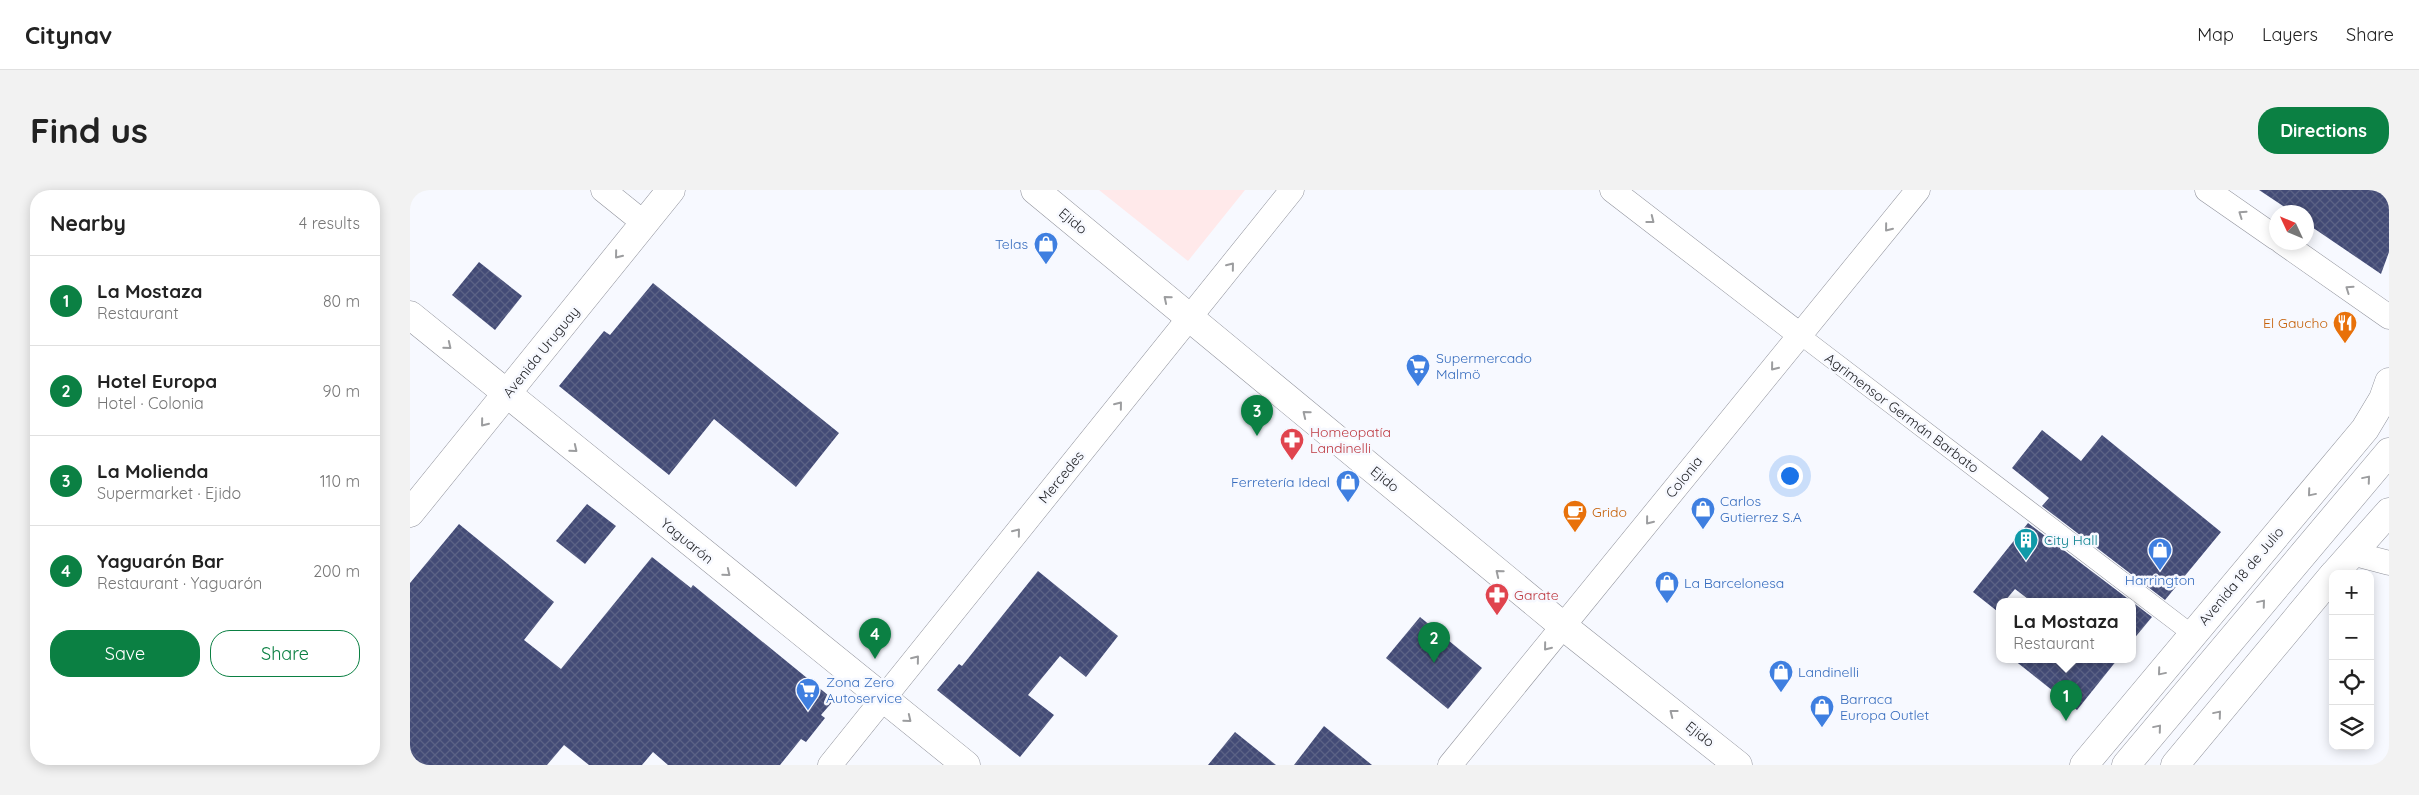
<!DOCTYPE html>
<html lang="en">
<head>
<meta charset="utf-8">
<style>
	body { margin:0; font-family:Quicksand,sans-serif; background:#f2f2f2; color:#222 }
	.controls { position:absolute; right:15px; bottom:15px; display:grid; overflow:hidden; border-radius:10px; box-shadow:0 2px 12px #0003 }
	.controls button { width:45px; height:45px; display:grid; place-items:center; padding:0; border:0; border-bottom:1px solid #e0e0e0; background:#fff; color:#222; font:25px sans-serif }
	.compass { position:absolute; left:1859px; top:15px; width:45px; height:45px; border-radius:50%; background:#fff; box-shadow:0 2px 12px #0003; rotate:314deg }
	.you { position:absolute; left:1379px; top:285px; width:18px; height:18px; margin:-12px; border:4px solid #fff; border-radius:50%; background:#1a73e8; box-shadow:0 0 0 8px #1a73e833 }
	.badge { display:grid; place-items:center; width:32px; height:32px; border-radius:50%; background:#0b8043; color:#fff; font-size:16px; font-weight:700 }
	.pin { position:absolute; translate:-50% -41px; filter:drop-shadow(0 1px 2px #0008) }
	.pin::after { content:''; position:absolute; top:26px; width:18px; height:15px; background:inherit; clip-path:polygon(0 0,100% 0,50% 100%) }
	.popup { position:absolute; left:1586px; top:408px; width:140px; height:65px; box-sizing:border-box; display:grid; place-content:center; border-radius:10px; background:#fff; filter:drop-shadow(0 1px 4px #0005); font-size:16px; white-space:nowrap; color:#767676 }
	.popup b { font-size:19px; color:#222 }
	.popup::after { content:''; position:absolute; left:50%; top:100%; margin-left:-10px; border:10px solid transparent; border-top-color:#fff }
	.list { margin:0; padding:0; list-style:none }
	h2 { display:flex; justify-content:space-between; align-items:center; height:65px; margin:0; padding:0 20px; font-size:21px }
	h2 small { font-size:16px; font-weight:400; color:#767676 }
	.list li { display:grid; grid-template-columns:32px 1fr auto; gap:15px; align-items:center; box-sizing:border-box; height:90px; padding:0 20px; border-top:1px solid #e0e0e0 }
	.list b { display:block; font-size:19px; white-space:nowrap }
	.list p { margin:0; font-size:16px; white-space:nowrap; color:#767676 }
	.list em { font-size:16px; font-style:normal; color:#767676 }
	.actions { display:flex; gap:10px; padding:15px 20px }
	.actions a { flex:1; padding:11px 0; border:1px solid #0b8043; border-radius:20px; text-align:center; font-size:18px; color:#0b8043 }
	.actions .main { background:#0b8043; color:#fff }
	.icon { flex:none; width:28px; height:28px; fill:none; stroke:currentColor; stroke-width:2; stroke-linecap:round; stroke-linejoin:round }
	.map { position:relative; flex:none; width:1979px; height:575px; overflow:hidden; border-radius:20px }
	header { display:flex; align-items:center; gap:30px; box-sizing:border-box; height:70px; padding:0 25px; background:#fff; border-bottom:1px solid #e0e0e0 }
	header strong { font-size:24px }
	nav { display:flex; gap:28px; margin-inline-start:auto; font-size:18px }
	.intro { display:flex; align-items:center; justify-content:space-between; box-sizing:border-box; height:120px; padding:0 30px }
	h1 { margin:0; font-size:35px }
	.button { padding:12px 22px; border-radius:20px; background:#0b8043; color:#fff; font-size:18px; font-weight:700 }
	main { display:flex; gap:30px; padding:0 30px }
	aside { flex:1; background:#fff; border-radius:20px; box-shadow:0 2px 12px #0003 }
	.map>svg:first-child { display:block }
</style>
</head>
<body>
<header>
<strong>Citynav</strong>
<nav><a>Map</a><a>Layers</a><a>Share</a></nav>
</header>
<div class="intro"><h1>Find us</h1><a class="button">Directions</a></div>
<main>
<aside>
<h2>Nearby<small>4 results</small></h2>
<ul class="list">
<li><span class="badge">1</span><div><b>La Mostaza</b><p>Restaurant</p></div><em>80 m</em></li>
<li><span class="badge">2</span><div><b>Hotel Europa</b><p>Hotel · Colonia</p></div><em>90 m</em></li>
<li><span class="badge">3</span><div><b>La Molienda</b><p>Supermarket · Ejido</p></div><em>110 m</em></li>
<li><span class="badge">4</span><div><b>Yaguarón Bar</b><p>Restaurant · Yaguarón</p></div><em>200 m</em></li>
</ul>
<div class="actions"><a class="main">Save</a><a>Share</a></div>
</aside>
<div class="map">
<svg width="1979" height="575" viewBox="0 0 1979 575">
	<defs>
		<pattern id="building-cross-hatch" width="8" height="8" patternUnits="userSpaceOnUse" patternTransform="scale(1.25)"><rect width="8" height="8" fill="#434b76"/><path d="M0 0l8 8M0 8l8-8" fill="none" stroke="#5b6285"/></pattern>
	</defs>
	<rect width="100%" height="100%" fill="#f7f9ff"/>
	<polygon fill="#ffe9ea" points="689,0 835,0 778,71"/>
	<g fill="url(#building-cross-hatch)">
		<polygon points="1849,0 1979,0 1979,62 1971,84 1896,33 1896,22 1882,22"/>
		<polygon points="69,72 112,106 85,140 42,105"/>
		<polygon points="243,93 429,243 386,297 304,229 259,285 149,196 194,141 200,145"/>
		<polygon points="1632,240 1671,271 1692,245 1811,342 1755,410 1632,316 1639,308 1602,278"/>
		<polygon points="177,314 206,336 175,374 146,351"/>
		<polygon points="1618,333 1742,427 1722,451 1722,412 1622,412 1605,399 1594,412 1590,412 1590,417 1587,421 1563,402"/>
		<polygon points="49,334 144,412 114,450 151,479 242,367 281,398 283,395 424,510 411,525 415,528 396,552 391,549 370,575 258,575 243,562 232,575 179,575 154,555 137,575 0,575 0,393"/>
		<polygon points="628,381 708,446 676,487 650,466 618,505 644,525 610,567 527,500 549,474 552,476"/>
		<polygon points="1010,427 1072,478 1038,519 976,468"/>
		<polygon points="1604,470 1707,470 1667,520"/>
		<polygon points="914,536 962,575 884,575"/>
		<polygon points="825,542 866,575 798,575"/>
	</g>
	<g fill="none" stroke-linecap="round" stroke-linejoin="round">
		<defs>
			<polyline id="pedestrian" points="1390,145 1782,444"/>
			<g id="minor">
				<polyline points="193,0 234,33"/>
				<polyline points="1202,0 1390,145"/>
				<polyline points="1797,0 1866,48"/>
				<polyline points="1872,52 1979,127"/>
				<polyline points="1941,363 1979,373"/>
				<polyline points="420,575 882,0"/>
				<polyline points="1040,575 1508,0"/>
			</g>
			<g id="tertiary">
				<polyline points="625,0 1153,436 1328,575"/>
				<polyline points="0,125 556,575"/>
				<polyline points="0,323 261,0"/>
				<polyline points="1924,384 1979,322"/>
				<polyline points="1765,575 1923,385"/>
			</g>
			<g id="secondary">
				<polyline points="1674,575 1955,239 1973,209 1979,192"/>
				<polyline points="1716,575 1979,262"/>
			</g>
		</defs>
		<use href="#pedestrian" stroke="#90929b" stroke-width="19"/>
		<use href="#minor" stroke="#90929b" stroke-width="25"/>
		<use href="#tertiary" stroke="#90929b" stroke-width="29"/>
		<use href="#secondary" stroke="#90929b" stroke-width="29"/>
		<use href="#pedestrian" stroke="#fff" stroke-width="18"/>
		<use href="#minor" stroke="#fff" stroke-width="24"/>
		<use href="#tertiary" stroke="#fff" stroke-width="28"/>
		<use href="#secondary" stroke="#fff" stroke-width="28"/>
	</g>
	<defs><path id="oneway-chevron" d="M-2-3.5L2.5 0L-2 3.5" fill="none" stroke-width="1.6" stroke-linecap="round" stroke-linejoin="round" transform="scale(1.25)"/></defs>
	<g stroke="#9c9d9f">
		<use href="#oneway-chevron" transform="translate(1832 24) rotate(-145)"/>
		<use href="#oneway-chevron" transform="translate(1241 30) rotate(38)"/>
		<use href="#oneway-chevron" transform="translate(1478 38) rotate(129)"/>
		<use href="#oneway-chevron" transform="translate(208 65) rotate(129)"/>
		<use href="#oneway-chevron" transform="translate(821 76) rotate(-51)"/>
		<use href="#oneway-chevron" transform="translate(1939 99) rotate(-145)"/>
		<use href="#oneway-chevron" transform="translate(757 109) rotate(-140)"/>
		<use href="#oneway-chevron" transform="translate(38 156) rotate(39)"/>
		<use href="#oneway-chevron" transform="translate(1364 177) rotate(129)"/>
		<use href="#oneway-chevron" transform="translate(709 215) rotate(-51)"/>
		<use href="#oneway-chevron" transform="translate(896 224) rotate(-141)"/>
		<use href="#oneway-chevron" transform="translate(74 233) rotate(129)"/>
		<use href="#oneway-chevron" transform="translate(164 259) rotate(39)"/>
		<use href="#oneway-chevron" transform="translate(1957 289) rotate(-50)"/>
		<use href="#oneway-chevron" transform="translate(1901 303) rotate(130)"/>
		<use href="#oneway-chevron" transform="translate(1239 331) rotate(129)"/>
		<use href="#oneway-chevron" transform="translate(607 342) rotate(-51)"/>
		<use href="#oneway-chevron" transform="translate(317 383) rotate(39)"/>
		<use href="#oneway-chevron" transform="translate(1089 383) rotate(-141)"/>
		<use href="#oneway-chevron" transform="translate(1852 413) rotate(-50)"/>
		<use href="#oneway-chevron" transform="translate(1137 457) rotate(129)"/>
		<use href="#oneway-chevron" transform="translate(506 469) rotate(-51)"/>
		<use href="#oneway-chevron" transform="translate(1751 482) rotate(130)"/>
		<use href="#oneway-chevron" transform="translate(1263 523) rotate(-142)"/>
		<use href="#oneway-chevron" transform="translate(1808 524) rotate(-50)"/>
		<use href="#oneway-chevron" transform="translate(498 529) rotate(39)"/>
		<use href="#oneway-chevron" transform="translate(1748 538) rotate(-50)"/>
	</g>
	<defs>
		<symbol id="shop-pin" viewBox="-11 -11 22 30"><path d="M0 17L-7.5 6A9.5 9.5 0 1 1 7.5 6Z" fill="#3f7fe0" stroke="#f7f9ff"/><path d="M-5-2.5h2.3a2.7 3.5 0 0 1 5.4 0H5L5.5 6h-11ZM-1.5-2.5h3a1.5 2.3 0 0 0-3 0Z" fill="#fff"/></symbol>
		<symbol id="restaurant-pin" viewBox="-11 -11 22 30"><path d="M0 17L-7.5 6A9.5 9.5 0 1 1 7.5 6Z" fill="#e8710a" stroke="#f7f9ff"/><path d="M-5-6h1v4h1v-4h1v4h1v-4h1v5L-1.5 .5V6h-2V.5L-5-1ZM5-6V6H3V1.5H1.5Q1.5-4 5-6Z" fill="#fff"/></symbol>
		<symbol id="supermarket-pin" viewBox="-11 -11 22 30"><path d="M0 17L-7.5 6A9.5 9.5 0 1 1 7.5 6Z" fill="#3f7fe0" stroke="#f7f9ff"/><path d="M-6-5.5h2.5l.6 2H6L4.5 2H-2.5L-4.4-4H-6ZM-1.5 3.2a1.3 1.3 0 1 0 .1 0ZM3 3.2a1.3 1.3 0 1 0 .1 0Z" fill="#fff"/></symbol>
		<symbol id="pharmacy-pin" viewBox="-11 -11 22 30"><path d="M0 17L-7.5 6A9.5 9.5 0 1 1 7.5 6Z" fill="#e0444e" stroke="#f7f9ff"/><path d="M-2-6h4v4h4v4h-4v4h-4v-4h-4v-4h4Z" fill="#fff"/></symbol>
		<symbol id="cafe-pin" viewBox="-11 -11 22 30"><path d="M0 17L-7.5 6A9.5 9.5 0 1 1 7.5 6Z" fill="#e8710a" stroke="#f7f9ff"/><path d="M-5.5-4.5H6V0H3Q3 3.5 0 3.5H-2.5Q-5.5 3.5-5.5 0ZM3-3.2v2h1.7v-2ZM-6 4.5H4V6H-6Z" fill="#fff"/></symbol>
		<symbol id="building-pin" viewBox="-11 -11 22 30"><path d="M0 17L-7.5 6A9.5 9.5 0 1 1 7.5 6Z" fill="#0f9aa8" stroke="#f7f9ff"/><path d="M-4-6H4V6H1V3H-1V6H-4ZM-2.5-4.3h1.7v1.8h-1.7ZM.8-4.3h1.7v1.8H.8ZM-2.5-1h1.7V.8h-1.7ZM.8-1h1.7V.8H.8Z" fill="#fff"/></symbol>
	</defs>
	<g fill-rule="evenodd">
		<use href="#shop-pin" x="622" y="40" width="28" height="38"/>
		<use href="#restaurant-pin" x="1921" y="119" width="28" height="38"/>
		<use href="#supermarket-pin" x="994" y="162" width="28" height="38"/>
		<use href="#pharmacy-pin" x="868" y="236" width="28" height="38"/>
		<use href="#shop-pin" x="924" y="278" width="28" height="38"/>
		<use href="#shop-pin" x="1279" y="305" width="28" height="38"/>
		<use href="#cafe-pin" x="1151" y="308" width="28" height="38"/>
		<use href="#building-pin" x="1602" y="336" width="28" height="38"/>
		<use href="#shop-pin" x="1736" y="346" width="28" height="38"/>
		<use href="#shop-pin" x="1243" y="379" width="28" height="38"/>
		<use href="#pharmacy-pin" x="1073" y="391" width="28" height="38"/>
		<use href="#shop-pin" x="1357" y="468" width="28" height="38"/>
		<use href="#supermarket-pin" x="384" y="486" width="28" height="38"/>
		<use href="#shop-pin" x="1398" y="503" width="28" height="38"/>
	</g>
	<g text-anchor="middle" stroke-width="5" stroke-linejoin="round" paint-order="stroke">
		<g font-size="14" fill="#242529" stroke="#f7f9ff">
			<text transform="translate(663 31) rotate(40)" y="5">Ejido</text>
			<text transform="translate(131 162) rotate(-51)" y="5">Avenida Uruguay</text>
			<text transform="translate(1492 223) rotate(37)" y="5">Agrimensor Germán Barbato</text>
			<text transform="translate(651 287) rotate(-51)" y="5">Mercedes</text>
			<text transform="translate(1274 287) rotate(-51)" y="5">Colonia</text>
			<text transform="translate(975 289) rotate(39)" y="5">Ejido</text>
			<text transform="translate(277 351) rotate(39)" y="5">Yaguarón</text>
			<text transform="translate(1831 386) rotate(-50)" y="5">Avenida 18 de Julio</text>
			<text transform="translate(1290 544) rotate(38)" y="5">Ejido</text>
		</g>
		<g font-size="14" fill="#366cbe" stroke="#f7f9ff" text-anchor="start">
			<text x="618" y="59" text-anchor="end">Telas</text>
			<text x="1026" y="173">Supermercado<tspan x="1026" dy="16">Malmö</tspan></text>
			<text x="920" y="297" text-anchor="end">Ferretería Ideal</text>
			<text x="1310" y="316">Carlos<tspan x="1310" dy="16">Gutierrez S.A</tspan></text>
			<text x="1750" y="395" text-anchor="middle">Harrington</text>
			<text x="1274" y="398">La Barcelonesa</text>
			<text x="1388" y="487">Landinelli</text>
			<text x="416" y="497">Zona Zero<tspan x="416" dy="16">Autoservice</tspan></text>
			<text x="1430" y="514">Barraca<tspan x="1430" dy="16">Europa Outlet</tspan></text>
		</g>
		<g font-size="14" fill="#c56008" stroke="#f7f9ff" text-anchor="end">
			<text x="1918" y="138">El Gaucho</text>
			<text x="1182" y="327" text-anchor="start">Grido</text>
		</g>
		<g font-size="14" fill="#be3a42" stroke="#f7f9ff" text-anchor="start">
			<text x="900" y="247">Homeopatía<tspan x="900" dy="16">Landinelli</tspan></text>
			<text x="1104" y="410">Garate</text>
		</g>
		<g font-size="14" fill="#0d838f" stroke="#f7f9ff" text-anchor="start">
			<text x="1634" y="355">City Hall</text>
		</g>
	</g>
</svg>
<div class="controls">
<button>+</button>
<button>−</button>
<button><svg class="icon" aria-label="locate" viewBox="0 0 24 24"><circle cx="12" cy="12" r="6"/><path d="M12 2v4M12 18v4M2 12h4M18 12h4"/></svg></button>
<button><svg class="icon" aria-label="layers" viewBox="0 0 24 24"><path d="M12 4l9 5-9 5-9-5zM3 14l9 5 9-5"/></svg></button>
</div>
<svg class="compass" viewBox="-18 -18 36 36"><path d="M0-13l5 13h-10z" fill="#e53935"/><path d="M0 13l5-13h-10z" fill="#767676"/></svg>
<div class="you"></div>
<div class="pin badge" style="left:1656px;top:531px">1</div>
<div class="popup"><b>La Mostaza</b>Restaurant</div>
<div class="pin badge" style="left:1024px;top:473px">2</div>
<div class="pin badge" style="left:847px;top:246px">3</div>
<div class="pin badge" style="left:465px;top:469px">4</div>
</div>
</main>
</body>
</html>
